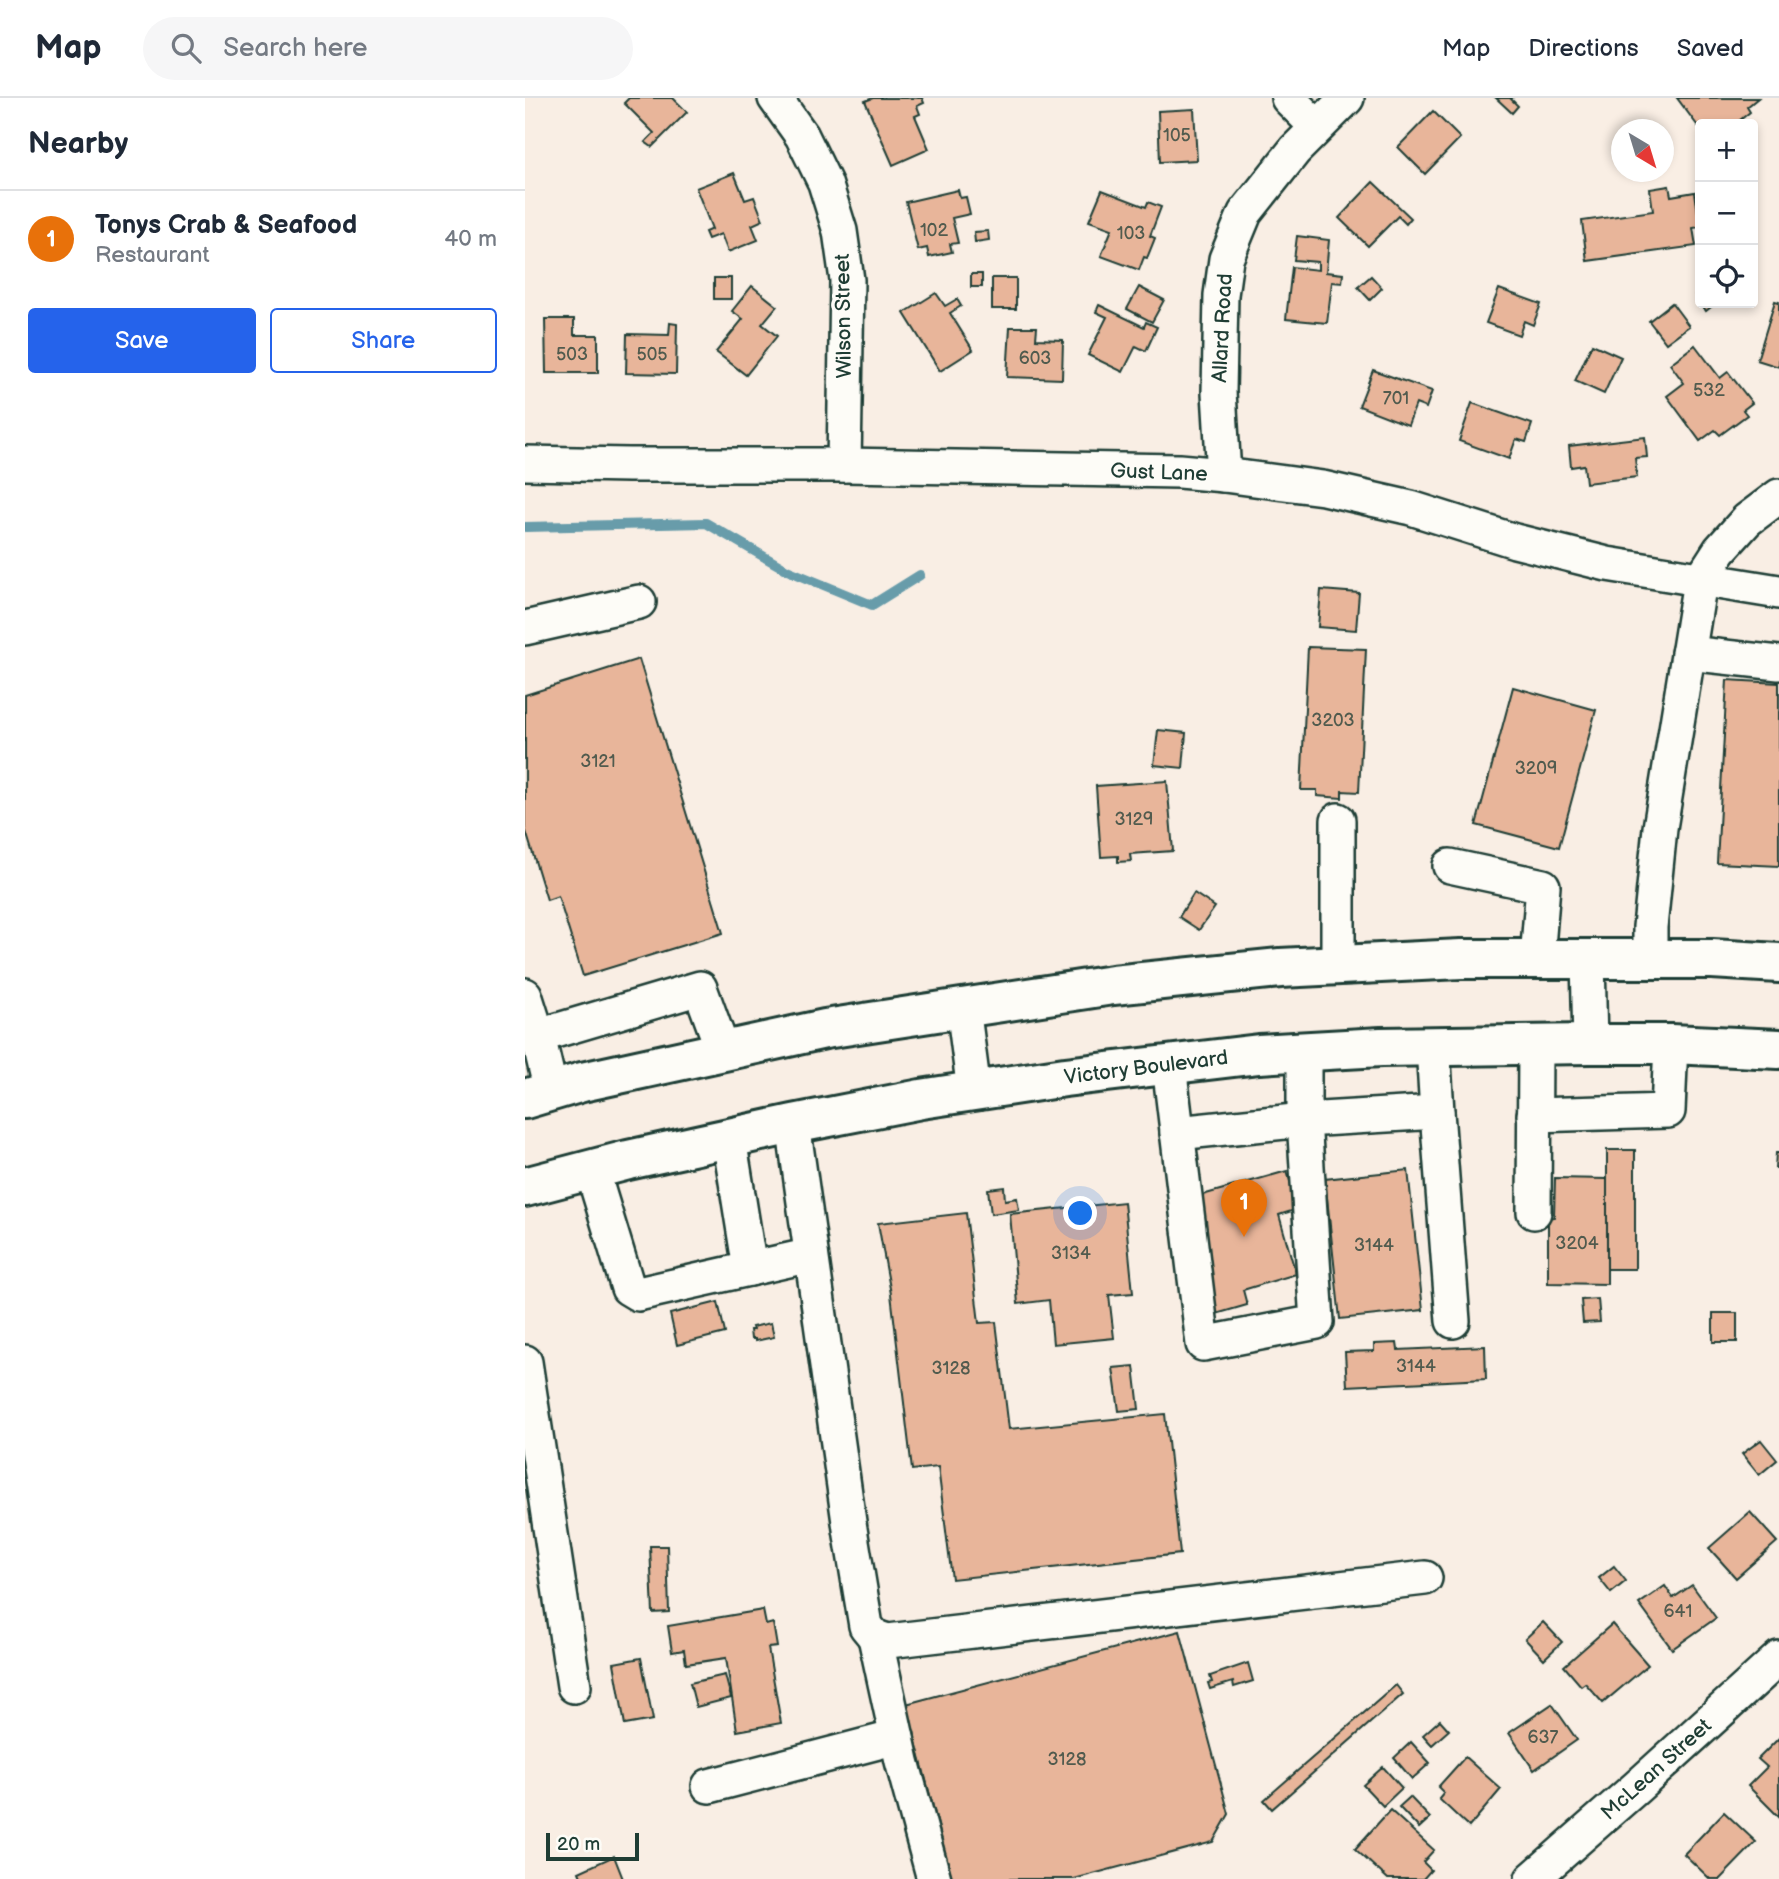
<!DOCTYPE html>
<html lang="en">
<head>
<meta charset="utf-8">
<style>
	body { margin:0; font-family:"Balsamiq Sans",sans-serif; background:#f6f6f7; color:#1f2937 }
	.controls { position:absolute; right:21px; top:21px; display:grid; overflow:hidden; border-radius:7px; box-shadow:0 4px 10px #0003 }
	.controls button { width:63px; height:63px; display:grid; place-items:center; padding:0; border:0; border-bottom:2px solid #e0e1e3; background:#fff; color:#1f2937; font:35px sans-serif }
	.compass { position:absolute; left:1086px; top:21px; width:63px; height:63px; border-radius:50%; background:#fff; box-shadow:0 4px 10px #0003; rotate:142deg }
	.scale { position:absolute; left:21px; bottom:18px; width:93px; box-sizing:border-box; padding-left:7px; border:4px solid #1f3d34; border-top:0; font-size:19px; line-height:24px; white-space:nowrap; color:#1f3d34; -webkit-text-stroke:5px #fdfcf7; paint-order:stroke }
	.you { position:absolute; left:556px; top:1116px; width:24px; height:24px; margin:-18px; border:5px solid #fff; border-radius:50%; background:#1a73e8; box-shadow:0 0 0 10px #1a73e833 }
	.badge { display:grid; place-items:center; width:46px; height:46px; border-radius:50%; background:#2563eb; color:#fff; font-size:23px; font-weight:700 }
	.pin { position:absolute; translate:-50% -58px; filter:drop-shadow(0 2px 4px #0008) }
	.pin::after { content:''; position:absolute; top:37px; width:24px; height:21px; background:inherit; clip-path:polygon(0 0,100% 0,50% 100%) }
	.list { margin:0; padding:0; list-style:none }
	h2 { display:flex; justify-content:space-between; align-items:center; height:91px; margin:0; padding:0 28px; font-size:30px }
	h2 small { font-size:23px; font-weight:400; color:#747a83 }
	.list li { display:grid; grid-template-columns:46px 1fr auto; gap:21px; align-items:center; box-sizing:border-box; height:98px; padding:0 28px; border-top:2px solid #e0e1e3 }
	.list b { display:block; font-size:26px; white-space:nowrap }
	.list p { margin:0; font-size:23px; white-space:nowrap; color:#747a83 }
	.list em { font-size:23px; font-style:normal; color:#747a83 }
	.actions { display:flex; gap:14px; padding:21px 28px }
	.actions a { flex:1; padding:16px 0; border:2px solid #2563eb; border-radius:7px; text-align:center; font-size:24px; color:#2563eb }
	.actions .main { background:#2563eb; color:#fff }
	.icon { flex:none; width:38px; height:38px; fill:none; stroke:currentColor; stroke-width:2; stroke-linecap:round; stroke-linejoin:round }
	.map { position:relative; flex:none; width:1254px; height:1781px; overflow:hidden }
	header { display:flex; align-items:center; gap:42px; box-sizing:border-box; height:98px; padding:0 35px; background:#fff; border-bottom:2px solid #e0e1e3 }
	header strong { font-size:33px }
	nav { display:flex; gap:38px; margin-inline-start:auto; font-size:24px }
	.search { width:490px; height:63px; background:#f6f6f7; display:flex; align-items:center; gap:18px; box-sizing:border-box; padding:0 24px; border-radius:38px; color:#747a83; font-size:26px }
	main { display:flex }
	aside { flex:1; background:#fff }
	.map>svg:first-child { display:block }
</style>
</head>
<body>
<header>
<strong>Map</strong>
<div class="search"><svg class="icon" aria-label="search" viewBox="0 0 24 24"><circle cx="10" cy="10" r="6"/><path d="M15 15l6 6"/></svg>Search here</div>
<nav><a>Map</a><a>Directions</a><a>Saved</a></nav>
</header>
<main>
<aside>
<h2>Nearby<small></small></h2>
<ul class="list">
<li><span class="badge" style="background:#e8710a">1</span><div><b>Tonys Crab &amp; Seafood</b><p>Restaurant</p></div><em>40 m</em></li>
</ul>
<div class="actions"><a class="main">Save</a><a>Share</a></div>
</aside>
<div class="map">
<svg width="1254" height="1781" viewBox="0 0 1254 1781">
	<rect width="100%" height="100%" fill="#f9eee4"/>
	<filter id="ink" filterUnits="userSpaceOnUse"><feTurbulence type="fractalNoise" baseFrequency=".0143" numOctaves="2"/><feDisplacementMap in="SourceGraphic" scale="14" xChannelSelector="R" yChannelSelector="G"/><feConvolveMatrix kernelMatrix="1 2 1 2 8 2 1 2 1" color-interpolation-filters="sRGB"/></filter>
	<g filter="url(#ink)">
		<g fill="none" stroke-linecap="round" stroke-linejoin="round">
			<polyline stroke="#679caa" stroke-width="10" points="0,429 181,425 262,472 347,507 395,477"/>
		</g>
		<g fill="#e8b59a" stroke="#1f3d34" stroke-width="2">
			<polygon points="104,0 148,0 162,14 127,49 120,44 129,35 99,5"/>
			<polygon points="348,0 397,0 399,5 392,8 395,16 390,18 404,51 368,67 340,3"/>
			<polygon points="971,0 987,0 986,1 993,8 987,15"/>
			<polygon points="1152,0 1233,0 1222,9 1225,14 1210,26 1175,26 1175,31"/>
			<polygon points="669,11 672,62 635,64 633,13"/>
			<polygon points="908,13 935,40 900,76 873,49"/>
			<polygon points="209,75 220,102 229,99 238,122 227,127 233,142 203,154 196,136 183,141 180,134 187,131 171,90"/>
			<polygon points="848,84 886,120 881,126 873,118 843,148 814,120"/>
			<polygon points="1144,88 1146,98 1170,94 1175,129 1168,130 1171,148 1062,163 1057,123 1128,113 1125,91"/>
			<polygon points="433,92 435,100 441,99 445,116 427,120 433,145 425,146 427,154 404,159 402,150 393,152 381,104"/>
			<polygon points="577,92 621,109 623,104 636,109 625,138 630,140 622,160 619,159 614,172 576,158 587,131 564,123"/>
			<polygon points="463,133 464,142 450,144 449,134"/>
			<polygon points="772,138 804,142 801,174 818,176 817,185 807,184 802,225 761,221 767,169 793,172 793,164 769,162"/>
			<rect x="446" y="176" width="11" height="13"/>
			<polygon points="846,178 857,190 845,202 833,189"/>
			<rect x="189" y="180" width="17" height="21"/>
			<rect x="467" y="180" width="24" height="31"/>
			<polygon points="227,188 252,208 237,226 252,238 221,277 191,254 218,221 207,213"/>
			<polygon points="614,189 639,202 627,224 602,211"/>
			<polygon points="974,191 1016,206 1008,227 999,223 994,237 961,225"/>
			<polygon points="1175,193 1175,205 1191,205 1181,213 1170,197"/>
			<polygon points="411,195 420,208 432,201 436,208 425,215 448,252 415,273 379,215"/>
			<polygon points="1250,203 1254,204 1254,269 1232,262"/>
			<polygon points="1147,205 1164,228 1141,245 1124,223"/>
			<polygon points="574,207 619,229 621,224 632,229 621,253 611,248 598,274 563,257 582,219 571,214"/>
			<polygon points="20,221 49,221 49,237 73,237 73,275 21,275"/>
			<polygon points="145,225 152,226 151,276 101,275 102,236 144,237"/>
			<polygon points="485,229 512,229 511,241 538,242 537,281 482,279"/>
			<polygon points="1067,246 1096,259 1079,296 1050,283"/>
			<polygon points="1170,247 1195,280 1203,274 1227,305 1218,312 1222,317 1195,337 1190,332 1175,343 1142,298 1159,285 1145,266"/>
			<polygon points="848,272 907,293 901,310 891,306 883,327 834,308"/>
			<polygon points="947,305 1007,326 1001,344 991,341 984,361 934,343"/>
			<polygon points="1120,339 1122,359 1110,360 1112,379 1061,385 1059,367 1046,369 1044,348"/>
			<polygon points="796,492 834,495 831,532 793,529"/>
			<polygon points="783,549 841,551 834,694 817,693 817,700 792,698 792,692 776,692"/>
			<polygon points="114,561 198,835 58,878 33,798 22,802 0,730 0,597"/>
			<polygon points="1202,582 1254,585 1254,768 1192,765"/>
			<polygon points="988,589 1071,612 1034,749 951,727"/>
			<polygon points="633,632 661,635 658,670 629,667"/>
			<polygon points="642,683 648,753 605,756 606,763 593,764 593,758 576,759 571,688"/>
			<polygon points="669,795 690,809 674,832 654,819"/>
			<rect x="1082" y="1052" width="28" height="119"/>
			<polygon points="1251,1055 1254,1055 1254,1070 1250,1070"/>
			<polygon points="883,1072 898,1212 815,1221 800,1081"/>
			<polygon points="762,1073 773,1111 754,1117 771,1176 718,1192 722,1207 691,1216 675,1161 684,1159 667,1100"/>
			<polygon points="1030,1080 1082,1081 1082,1186 1023,1185 1023,1120 1029,1119"/>
			<polygon points="479,1089 480,1102 492,1100 494,1112 466,1116 463,1091"/>
			<polygon points="599,1104 608,1195 584,1197 589,1240 528,1246 524,1202 493,1206 485,1116"/>
			<polygon points="441,1115 454,1225 471,1224 484,1331 640,1316 655,1456 427,1481 413,1369 387,1372 366,1196 353,1125"/>
			<polygon points="1073,1201 1075,1224 1058,1225 1056,1202"/>
			<polygon points="193,1204 200,1235 152,1247 145,1216"/>
			<rect x="1188" y="1215" width="24" height="29"/>
			<polygon points="246,1225 249,1239 230,1243 230,1241 226,1241 225,1232 228,1232 227,1229"/>
			<polygon points="872,1245 873,1252 960,1248 961,1281 822,1288 820,1254 849,1253 849,1246"/>
			<polygon points="609,1268 614,1311 594,1313 588,1270"/>
			<polygon points="1236,1342 1252,1362 1234,1377 1217,1356"/>
			<polygon points="1225,1414 1252,1444 1211,1480 1184,1450"/>
			<polygon points="125,1448 142,1448 144,1514 128,1515"/>
			<polygon points="1089,1468 1101,1483 1086,1495 1074,1480"/>
			<polygon points="1167,1487 1191,1520 1147,1551 1114,1506 1140,1488 1148,1500"/>
			<polygon points="238,1512 241,1527 248,1525 252,1549 243,1550 256,1625 212,1633 201,1560 161,1566 159,1552 147,1554 143,1528"/>
			<polygon points="1018,1524 1037,1544 1019,1561 1000,1541"/>
			<polygon points="1087,1526 1123,1567 1078,1605 1060,1585 1056,1588 1039,1568"/>
			<polygon points="655,1533 704,1716 688,1744 549,1781 427,1781 381,1606"/>
			<polygon points="116,1560 128,1622 100,1627 89,1565"/>
			<polygon points="723,1565 728,1583 709,1589 708,1584 685,1591 683,1585 687,1584 685,1578"/>
			<polygon points="200,1577 206,1600 171,1609 165,1585"/>
			<polygon points="871,1587 878,1596 747,1711 739,1702"/>
			<polygon points="1027,1606 1052,1642 1009,1672 984,1635"/>
			<polygon points="915,1622 924,1632 907,1647 898,1637"/>
			<polygon points="1254,1640 1254,1719 1223,1688 1242,1669 1233,1661"/>
			<polygon points="886,1644 905,1665 887,1681 869,1660"/>
			<polygon points="940,1659 976,1691 944,1729 914,1701 919,1695 913,1689"/>
			<polygon points="858,1669 877,1690 858,1708 838,1687"/>
			<polygon points="885,1699 905,1720 894,1730 874,1709"/>
			<polygon points="865,1712 909,1752 898,1764 906,1772 898,1781 863,1781 830,1751"/>
			<polygon points="1199,1714 1231,1744 1195,1781 1185,1781 1159,1756"/>
			<polygon points="89,1758 98,1781 57,1781 54,1774"/>
		</g>
		<g fill="none" stroke-linecap="round" stroke-linejoin="round">
			<defs>
				<g id="minor">
					<polyline points="250,0 277,38 300,85 315,133 322,182 319,367"/>
					<polyline points="763,0 792,29"/>
					<polyline points="0,365 104,367 319,367 654,373 699,377 798,390 886,410 990,443 1082,466 1254,494"/>
					<polyline points="699,377 694,294 696,197 701,161 720,115 770,52 822,0"/>
					<polyline points="0,530 114,504"/>
					<polyline points="1163,555 1254,565"/>
					<polyline points="925,768 1018,788 1012,861"/>
					<polyline points="1063,861 1065,946"/>
					<polyline points="1125,861 1125,829 1135,730 1175,483 1195,452 1222,422 1254,398"/>
					<polyline points="813,867 813,722"/>
					<polyline points="0,897 13,938"/>
					<polyline points="438,909 449,993"/>
					<polyline points="908,948 912,1014"/>
					<polyline points="644,967 678,1246 792,1224 779,1022 779,953"/>
					<polyline points="26,993 13,938 175,890 198,953"/>
					<polyline points="1009,1017 1143,1013 1146,946"/>
					<polyline points="268,1026 325,1431 341,1528 350,1539 363,1543 900,1480"/>
					<polyline points="652,1035 779,1022 912,1014 928,1223"/>
					<polyline points="204,1040 225,1171"/>
					<polyline points="67,1072 103,1190 113,1196 286,1157"/>
					<polyline points="1009,1114 1010,947"/>
					<polyline points="0,1264 49,1588"/>
					<polyline points="350,1539 377,1663 409,1781"/>
					<polyline points="184,1688 372,1639"/>
					<polyline points="1007,1781 1112,1689 1254,1560"/>
				</g>
				<g id="major">
					<polyline points="0,1001 57,984 300,931 588,887 755,870 936,861 1187,861 1254,865"/>
					<polyline points="0,1089 103,1062 268,1026 396,1001 540,979 734,956 856,949 1065,946 1146,946 1254,951"/>
				</g>
			</defs>
			<use href="#minor" stroke="#1f3d34" stroke-width="38"/>
			<use href="#major" stroke="#1f3d34" stroke-width="44"/>
			<use href="#minor" stroke="#fdfcf7" stroke-width="33"/>
			<use href="#major" stroke="#fdfcf7" stroke-width="38"/>
		</g>
	</g>
	<g text-anchor="middle" stroke-width="7" stroke-linejoin="round" paint-order="stroke">
		<g font-size="18" fill="#515b4e">
			<text x="652" y="43">105</text>
			<text x="409" y="138">102</text>
			<text x="606" y="141">103</text>
			<text x="47" y="262">503</text>
			<text x="127" y="262">505</text>
			<text x="510" y="266">603</text>
			<text x="1184" y="298">532</text>
			<text x="871" y="306">701</text>
			<text x="808" y="628">3203</text>
			<text x="73" y="669">3121</text>
			<text x="1011" y="676">3209</text>
			<text x="609" y="727">3129</text>
			<text x="1052" y="1151">3204</text>
			<text x="849" y="1153">3144</text>
			<text x="546" y="1161">3134</text>
			<text x="891" y="1274">3144</text>
			<text x="426" y="1276">3128</text>
			<text x="1153" y="1519">641</text>
			<text x="1018" y="1645">637</text>
			<text x="542" y="1667">3128</text>
		</g>
		<g font-size="21" fill="#1f3d34" stroke="#fdfcf7">
			<text transform="translate(318 218) rotate(-91)" y="7">Wilson Street</text>
			<text transform="translate(697 230) rotate(-87)" y="7">Allard Road</text>
			<text transform="translate(634 374) rotate(2)" y="7">Gust Lane</text>
			<text transform="translate(621 969) rotate(-7)" y="7">Victory Boulevard</text>
			<text transform="translate(1131 1671) rotate(-42)" y="7">McLean Street</text>
		</g>
	</g>
</svg>
<div class="controls">
<button>+</button>
<button>−</button>
<button><svg class="icon" aria-label="locate" viewBox="0 0 24 24"><circle cx="12" cy="12" r="6"/><path d="M12 2v4M12 18v4M2 12h4M18 12h4"/></svg></button>
</div>
<svg class="compass" viewBox="-18 -18 36 36"><path d="M0-13l5 13h-10z" fill="#e53935"/><path d="M0 13l5-13h-10z" fill="#747a83"/></svg>
<div class="scale">20 m</div>
<div class="you"></div>
<div class="pin badge" style="left:719px;top:1139px;background:#e8710a">1</div>
</div>
</main>
</body>
</html>
